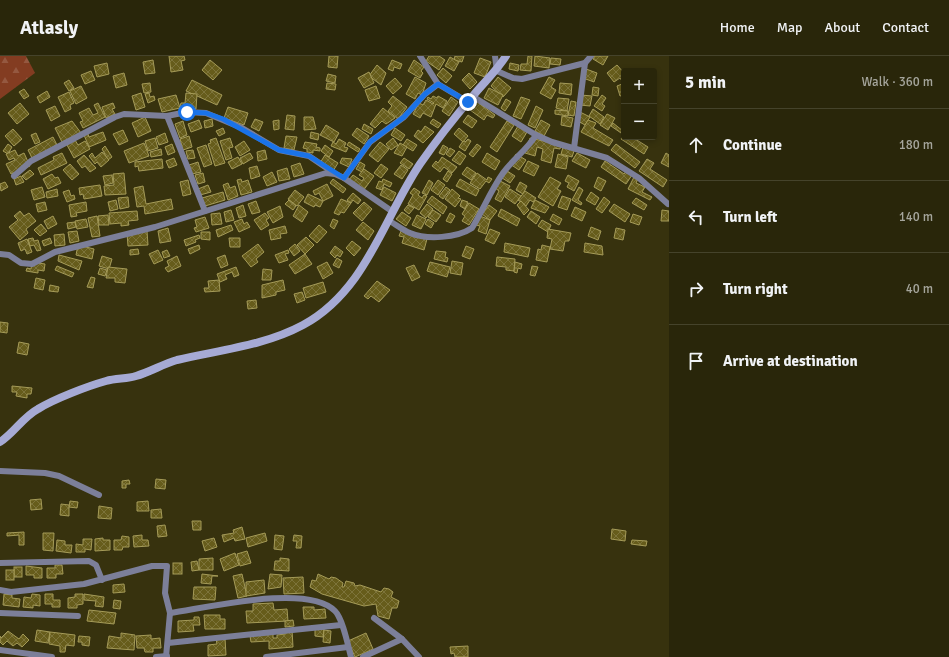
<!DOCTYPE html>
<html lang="en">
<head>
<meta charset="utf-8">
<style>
	body { margin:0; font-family:Signika,sans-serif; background:#353218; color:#f1f3f6 }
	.controls { position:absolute; right:12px; top:12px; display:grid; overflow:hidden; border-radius:4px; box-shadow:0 2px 6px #0003 }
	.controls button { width:36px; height:36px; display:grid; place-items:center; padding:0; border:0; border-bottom:1px solid #45432b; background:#29260a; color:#f1f3f6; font:20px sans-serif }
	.stop { position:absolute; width:12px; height:12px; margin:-9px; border:3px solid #1a73e8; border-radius:50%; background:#fff }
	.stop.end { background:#1a73e8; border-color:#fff; box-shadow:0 1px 4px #0008 }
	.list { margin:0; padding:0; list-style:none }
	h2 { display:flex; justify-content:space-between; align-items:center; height:52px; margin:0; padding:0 16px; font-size:17px }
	h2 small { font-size:13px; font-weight:400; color:#a5a59c }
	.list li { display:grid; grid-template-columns:26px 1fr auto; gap:12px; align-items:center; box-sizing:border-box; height:72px; padding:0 16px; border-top:1px solid #45432b }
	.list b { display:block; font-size:15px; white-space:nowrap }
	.list em { font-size:13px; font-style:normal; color:#a5a59c }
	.icon { flex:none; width:22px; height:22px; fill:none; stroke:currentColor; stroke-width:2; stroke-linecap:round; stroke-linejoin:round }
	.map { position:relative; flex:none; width:669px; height:601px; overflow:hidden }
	header { display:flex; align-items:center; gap:24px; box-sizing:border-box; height:56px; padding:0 20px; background:#29260a; border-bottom:1px solid #45432b }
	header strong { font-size:19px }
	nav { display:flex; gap:22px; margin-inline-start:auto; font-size:14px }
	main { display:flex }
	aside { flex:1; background:#29260a }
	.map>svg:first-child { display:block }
</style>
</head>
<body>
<header>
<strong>Atlasly</strong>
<nav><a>Home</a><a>Map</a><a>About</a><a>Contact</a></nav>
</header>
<main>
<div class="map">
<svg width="669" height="601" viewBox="0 0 669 601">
	<defs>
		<pattern id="forest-firs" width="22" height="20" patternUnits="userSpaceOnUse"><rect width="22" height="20" fill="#833c21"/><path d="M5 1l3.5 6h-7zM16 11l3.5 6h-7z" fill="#955840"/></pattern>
		<pattern id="building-cross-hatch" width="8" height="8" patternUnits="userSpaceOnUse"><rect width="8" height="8" fill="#665c1b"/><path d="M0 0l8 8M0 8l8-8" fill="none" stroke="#7c733a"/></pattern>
	</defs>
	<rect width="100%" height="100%" fill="#37320e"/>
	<polygon fill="url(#forest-firs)" points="0,0 26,0 35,17 0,43"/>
	<g fill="url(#building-cross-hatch)" stroke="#a59b58">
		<polygon points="169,0 184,0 185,4 181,5 183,14 171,16"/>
		<polygon points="329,0 338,0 337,12 328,11"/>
		<polygon points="429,0 439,0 445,4 439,14 426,5"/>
		<polygon points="455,0 464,0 462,6 454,4"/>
		<polygon points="528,0 532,0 531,15 520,14 521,8 527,8"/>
		<polygon points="535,0 550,2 549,12 534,10"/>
		<polygon points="595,0 608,0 603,9 593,3"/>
		<polygon points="450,1 459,6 454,15 445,10"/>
		<polygon points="480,2 491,6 485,21 474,17"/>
		<polygon points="551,2 561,3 560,9 550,8"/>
		<polygon points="153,4 155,17 145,18 143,6"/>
		<polygon points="210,4 222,14 213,24 202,14"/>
		<polygon points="392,4 402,8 400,13 394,11 393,15 388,13"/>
		<polygon points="414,4 424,11 421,15 423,17 420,22 408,15"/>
		<polygon points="107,7 109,18 97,21 94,10"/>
		<polygon points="510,7 519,9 518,15 509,13"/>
		<polygon points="377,9 386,17 381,29 369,20"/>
		<polygon points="617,9 624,17 624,23 622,25 620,22 614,26 607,17"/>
		<polygon points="443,12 452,20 446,27 437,19"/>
		<polygon points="586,13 597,17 594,26 583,22"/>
		<polygon points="91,15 95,24 85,28 81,19"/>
		<polygon points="369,16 374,27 364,32 358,22"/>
		<polygon points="124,17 127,29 116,32 113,20"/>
		<polygon points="469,17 477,26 470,33 462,24"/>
		<polygon points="328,18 336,20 335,27 326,25"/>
		<polygon points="415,21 426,27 422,39 418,37 415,43 406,38"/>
		<polygon points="498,21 511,32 503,41 491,30"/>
		<polygon points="549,21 555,24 551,31 556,34 551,43 540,37"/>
		<polygon points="395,22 402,30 393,38 386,30"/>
		<polygon points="69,24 74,32 69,35 64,27"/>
		<polygon points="192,24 222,39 217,49 186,35"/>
		<polygon points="150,27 151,36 144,37 142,28"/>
		<polygon points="327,27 336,28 335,34 326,33"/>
		<polygon points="560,27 572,28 571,39 559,37"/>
		<polygon points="622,28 624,39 620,40 617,30"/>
		<polygon points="81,30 87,42 76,48 70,35"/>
		<polygon points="376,30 380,42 369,45 365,34"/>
		<polygon points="593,31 599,32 598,40 592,39"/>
		<polygon points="489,32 503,39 498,49 484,42"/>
		<polygon points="24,33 29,40 24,43 19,36"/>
		<polygon points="47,35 50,41 40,47 37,41"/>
		<polygon points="69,36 74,47 70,49 71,53 65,56 58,41"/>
		<polygon points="141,37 145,51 136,54 132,40"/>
		<polygon points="149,37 150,41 154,40 155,44 148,47 145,38"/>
		<polygon points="186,37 197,38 196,53 180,51 181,47 185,47"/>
		<polygon points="176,39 180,52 162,56 158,43"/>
		<polygon points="581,39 592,40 590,50 580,49"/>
		<polygon points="602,39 606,42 602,48 605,50 602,55 594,50"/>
		<polygon points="393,40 407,51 398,63 388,55 392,50 388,46"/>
		<polygon points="433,40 437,42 438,40 447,45 443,52 436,48 431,61 423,57 420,62 413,58 419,47 423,49 426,44 433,48 434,47 427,43 428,41 431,43"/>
		<polygon points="451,41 458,46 449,60 442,55"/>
		<polygon points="521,41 530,44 521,63 513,60"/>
		<polygon points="558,42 569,43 567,55 556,52"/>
		<polygon points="506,43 511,46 505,55 501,52"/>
		<polygon points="476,45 495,59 493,62 487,59 484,64 470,54"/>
		<polygon points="571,45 576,46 574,60 568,59"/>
		<polygon points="20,47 29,58 17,68 8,57"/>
		<polygon points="98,47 105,61 83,72 80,66 83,65 79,57 89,52 93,59 98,57 94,49"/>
		<polygon points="113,47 115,52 112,53 115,58 106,62 102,51"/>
		<polygon points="55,50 60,60 51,65 46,54"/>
		<polygon points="536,50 543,54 535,72 528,69"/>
		<polygon points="228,51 248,57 244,69 224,62"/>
		<polygon points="383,52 395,62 386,68 382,65 375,72 370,68"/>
		<polygon points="593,53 604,61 600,68 589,60"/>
		<polygon points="555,54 568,55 568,60 555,58"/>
		<polygon points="580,56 590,61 585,69 576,64"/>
		<polygon points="607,58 615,62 608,74 600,69"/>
		<polygon points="287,59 295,60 294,74 285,73"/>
		<polygon points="468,59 477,65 472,72 463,66"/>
		<polygon points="562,60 573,62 571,71 561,69"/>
		<polygon points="145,61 151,75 138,81 132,67"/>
		<polygon points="304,61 313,61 316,73 304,74"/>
		<polygon points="212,63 213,70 205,72 204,65"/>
		<polygon points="255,63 263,66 259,75 251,71"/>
		<polygon points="433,63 441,68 438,72 430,67"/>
		<polygon points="199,64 202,72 191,76 188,68"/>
		<polygon points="279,64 279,73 274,74 273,65"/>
		<polygon points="541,64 550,69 544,80 535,75"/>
		<polygon points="588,64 596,67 593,72 613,84 609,90 581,76"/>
		<polygon points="72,65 81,77 62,86 55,72"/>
		<polygon points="183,65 187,79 180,82 175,68"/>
		<polygon points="507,65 514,69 497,96 490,91"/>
		<polygon points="613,67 623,75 621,77 611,70"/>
		<polygon points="364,68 373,73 371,78 362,73"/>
		<polygon points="326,69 339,77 334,86 320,79"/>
		<polygon points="425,70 434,76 423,87 414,80 418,74 421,76"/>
		<polygon points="518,70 527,76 521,86 512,80"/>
		<polygon points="223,72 225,77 219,80 216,75"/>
		<polygon points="357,72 369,80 364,88 352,79"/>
		<polygon points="395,72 405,79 401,85 391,79"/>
		<polygon points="459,72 468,80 463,86 454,78"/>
		<polygon points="13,73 22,83 14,90 5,80"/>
		<polygon points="123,74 128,85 119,89 113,78"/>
		<polygon points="103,76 106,84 89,91 84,79 88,78 89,81"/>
		<polygon points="311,76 319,78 318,84 310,82"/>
		<polygon points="36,77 40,86 35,88 31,79"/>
		<polygon points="165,77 168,86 159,89 156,81"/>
		<polygon points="624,79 624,81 632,81 648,91 644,98 621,83"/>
		<polygon points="189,80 192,91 183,94 180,83"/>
		<polygon points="286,80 297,81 294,94 284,92"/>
		<polygon points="53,81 57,89 32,102 28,94"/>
		<polygon points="155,82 158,92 148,95 145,85"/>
		<polygon points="216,82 225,107 215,110 208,88 211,87 210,84"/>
		<polygon points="230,82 233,91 229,92 232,102 226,104 220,85"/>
		<polygon points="393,82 398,89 391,94 386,88"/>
		<polygon points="530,82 561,89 560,93 554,92 551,107 541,104 543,93 537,91 535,100 525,97"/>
		<polygon points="339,83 346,87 344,91 348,92 346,96 331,90 333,86 336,88"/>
		<polygon points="407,83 417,89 413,95 403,89"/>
		<polygon points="468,83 471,85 465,95 459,91 463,85 465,86"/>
		<polygon points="75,84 78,89 85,85 90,93 74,102 67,89"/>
		<polygon points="244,85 250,94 240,100 235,91"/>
		<polygon points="305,86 317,88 316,91 320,92 320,95 313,94 313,97 307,96 307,93 303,92"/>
		<polygon points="349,86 360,93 358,96 347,89"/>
		<polygon points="380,86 389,93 378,106 369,99"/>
		<polygon points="144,87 149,100 129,107 124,95"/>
		<polygon points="400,87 407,91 402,100 394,97"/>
		<polygon points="8,88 12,91 8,98 3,95"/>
		<polygon points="172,88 175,96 168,99 165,91"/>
		<polygon points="477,88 481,91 473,101 469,98"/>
		<polygon points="564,88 575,92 572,101 561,98"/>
		<polygon points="616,88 640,106 635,112 611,94"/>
		<polygon points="206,89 212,108 204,111 197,92"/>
		<polygon points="325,89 333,95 329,101 321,95"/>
		<polygon points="443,89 448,92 444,99 439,97"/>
		<polygon points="105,90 112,101 108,104 102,93"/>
		<polygon points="450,92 455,95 450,101 446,98"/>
		<polygon points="161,93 162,99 151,101 150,96"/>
		<polygon points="15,94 18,100 24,97 30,110 11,118 6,108 15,104 14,102 9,104 6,98"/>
		<polygon points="193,94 195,102 188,103 186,95"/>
		<polygon points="265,94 267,103 258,105 257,96"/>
		<polygon points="459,95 466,100 460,109 452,104"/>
		<polygon points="102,96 109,104 101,111 97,106 95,108 89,100 92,97 95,102"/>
		<polygon points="62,97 67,107 41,119 38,112 54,104 53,101"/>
		<polygon points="250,97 253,102 243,108 240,102"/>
		<polygon points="487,97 500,105 495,114 482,106"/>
		<polygon points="577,97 590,104 586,112 572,105"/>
		<polygon points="666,97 669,99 669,111 661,107"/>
		<polygon points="516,98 526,104 519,114 510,108"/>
		<polygon points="558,98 568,101 566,113 555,111"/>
		<polygon points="84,99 96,112 90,116 85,110 82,112 77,105"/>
		<polygon points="325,99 338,107 333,115 320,107"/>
		<polygon points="238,101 242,108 232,113 228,106"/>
		<polygon points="442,101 457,111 452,117 444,111 440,116 432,110 436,105 438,107"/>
		<polygon points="174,102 177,109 169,112 166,105"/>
		<polygon points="342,102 352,103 349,111 340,107"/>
		<polygon points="404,102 413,108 409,113 400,107"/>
		<polygon points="162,103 163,112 139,115 138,110 135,111 135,106"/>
		<polygon points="647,103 654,107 650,113 667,124 663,131 639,115"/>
		<polygon points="528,105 539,110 534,120 523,115"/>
		<polygon points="605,105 624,118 626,115 632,119 626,128 601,111"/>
		<polygon points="198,106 201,116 192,118 189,109"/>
		<polygon points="360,106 365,109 362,116 356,113"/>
		<polygon points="300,107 304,118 294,121 291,110"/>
		<polygon points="70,108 79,118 72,124 63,114"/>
		<polygon points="381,108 388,113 381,122 374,117"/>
		<polygon points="401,109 408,114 402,123 394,118"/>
		<polygon points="257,110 260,120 251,123 249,112"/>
		<polygon points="467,111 476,117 471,124 462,118"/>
		<polygon points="287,112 290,123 279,125 277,115"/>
		<polygon points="364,113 374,120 363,135 348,125 353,119 362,125 364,122 359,119"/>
		<polygon points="504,113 515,120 510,127 499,120"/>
		<polygon points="30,114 34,118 26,124 22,120"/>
		<polygon points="448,115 452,118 447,126 443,123"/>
		<polygon points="272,116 277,126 267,130 263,121"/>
		<polygon points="124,117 126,138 105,139 104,130 114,129 113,118"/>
		<polygon points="203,117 205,126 198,128 195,119"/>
		<polygon points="477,117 487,124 488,121 492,123 489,127 486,125 480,133 470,127"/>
		<polygon points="52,118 55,122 58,121 61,127 48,133 43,123"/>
		<polygon points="112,119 113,127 105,129 103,120"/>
		<polygon points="568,119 579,125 574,135 567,131 569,127 565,125"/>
		<polygon points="21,120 24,126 16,129 14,123"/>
		<polygon points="550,121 561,127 557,133 561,135 553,150 538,141"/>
		<polygon points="598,121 606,125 601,135 594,131"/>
		<polygon points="634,121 638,123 636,127 645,131 642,136 652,141 650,144 628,133"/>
		<polygon points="241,123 242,126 248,124 252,136 241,139 237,124"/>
		<polygon points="333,123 346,133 343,137 330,127"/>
		<polygon points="383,123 392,127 390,131 384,128 382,134 376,132 379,125 382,126"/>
		<polygon points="460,123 479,134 476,140 456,130"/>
		<polygon points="188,124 191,138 183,140 180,126"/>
		<polygon points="429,124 433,127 427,139 422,137"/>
		<polygon points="438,124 445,129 438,139 431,134"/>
		<polygon points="498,124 510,130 501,146 495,143 499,135 494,131"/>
		<polygon points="5,126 8,131 1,135 0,128"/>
		<polygon points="520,126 527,130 523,138 516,134"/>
		<polygon points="228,127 230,132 235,130 238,140 228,144 223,129"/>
		<polygon points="327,128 333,140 323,145 319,137 315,139 313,135"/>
		<polygon points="100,129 102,140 84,143 83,138 80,139 79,132"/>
		<polygon points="208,129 211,136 200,139 198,133"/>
		<polygon points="143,130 146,148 171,143 173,153 145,158 144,150 137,151 134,132"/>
		<polygon points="42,131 45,141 34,144 31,134"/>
		<polygon points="384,131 396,137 392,145 380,139"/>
		<polygon points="446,131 450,134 443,143 439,140"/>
		<polygon points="579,131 583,134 578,144 582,147 581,149 572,144"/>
		<polygon points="414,132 420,136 418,139 422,142 424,139 427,140 419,154 408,148 413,139 410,137"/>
		<polygon points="57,133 58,140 47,142 46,136"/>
		<polygon points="452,133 460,140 458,142 461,143 455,151 445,143"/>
		<polygon points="510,133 521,140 515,148 505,141"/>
		<polygon points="69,134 71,140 74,139 75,143 67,146 63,136"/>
		<polygon points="295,134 304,141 297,150 288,143"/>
		<polygon points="525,135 536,142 533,146 530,144 526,150 518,144"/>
		<polygon points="223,136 225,144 205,150 202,142"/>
		<polygon points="591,136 599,142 595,149 586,144"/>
		<polygon points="353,137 361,144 358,148 353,144 351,147 347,144"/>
		<polygon points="308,138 323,145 320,151 315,149 314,151 304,146"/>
		<polygon points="432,140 447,151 443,158 427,146"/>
		<polygon points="562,140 571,143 567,154 558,151"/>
		<polygon points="128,141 129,151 120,153 118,142"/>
		<polygon points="604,141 610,146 602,157 596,153"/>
		<polygon points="636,142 647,149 644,154 632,147"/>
		<polygon points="341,143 351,147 344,157 341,156 339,159 334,157"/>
		<polygon points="116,144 118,153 110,155 108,146"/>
		<polygon points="289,144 296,150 293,154 285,148"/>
		<polygon points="462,144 468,146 465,153 460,150"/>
		<polygon points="535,144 549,151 545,157 531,152"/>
		<polygon points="256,145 260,156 252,158 248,148"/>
		<polygon points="521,145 529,154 524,159 517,149"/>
		<polygon points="45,146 47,154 38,156 36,148"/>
		<polygon points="86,146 87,155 76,157 77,160 71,161 69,149"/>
		<polygon points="364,146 372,153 362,165 353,157"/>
		<polygon points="469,147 479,153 469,169 462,165 465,160 462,158"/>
		<polygon points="427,148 433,153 426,162 420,157"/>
		<polygon points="614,148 630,158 625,166 609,155"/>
		<polygon points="243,149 246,160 239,162 236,152"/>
		<polygon points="299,149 308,156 302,166 293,160"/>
		<polygon points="408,149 414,152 409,158 404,154"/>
		<polygon points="489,149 497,155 490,164 482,158"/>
		<polygon points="280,150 283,161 273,167 267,156"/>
		<polygon points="575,151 586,156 582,165 571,160"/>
		<polygon points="501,153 520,163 517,170 498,160"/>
		<polygon points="231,154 234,164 226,166 224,156"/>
		<polygon points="433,154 441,159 436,166 428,161"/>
		<polygon points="662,154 669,155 669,165 661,165"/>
		<polygon points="20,155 24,160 29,157 36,165 26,173 28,177 20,184 9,171 18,164 14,160"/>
		<polygon points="137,155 138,164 128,165 129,169 121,170 121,167 110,168 109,157"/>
		<polygon points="531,155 540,161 536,168 527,161"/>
		<polygon points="402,156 411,162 406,170 396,163"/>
		<polygon points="220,157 222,168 212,169 211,158"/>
		<polygon points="265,157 269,162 266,164 269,169 261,174 254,164"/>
		<polygon points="450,157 455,160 451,167 446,165"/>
		<polygon points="553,158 562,163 559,169 550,164"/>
		<polygon points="633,158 642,161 639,169 630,166"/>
		<polygon points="108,159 109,169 99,169 98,160"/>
		<polygon points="417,159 426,163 421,173 412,169"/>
		<polygon points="53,160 57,168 48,173 44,165"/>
		<polygon points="97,160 100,180 92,181 88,162"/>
		<polygon points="480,160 490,164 486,178 478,175 480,170 476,169"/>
		<polygon points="205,161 209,172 196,176 194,172 197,171 195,164"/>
		<polygon points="86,163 88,171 77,173 75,165"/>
		<polygon points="242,163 244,168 247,166 250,171 239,176 234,166"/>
		<polygon points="333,163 338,165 334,173 330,170"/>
		<polygon points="428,163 434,167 431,172 425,168"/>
		<polygon points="542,164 551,169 548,176 538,170"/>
		<polygon points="75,166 76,171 68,173 67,167"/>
		<polygon points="363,166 374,175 368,184 356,174"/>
		<polygon points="41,168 47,175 40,180 34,174"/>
		<polygon points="231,169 233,174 218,181 216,174"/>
		<polygon points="319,169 327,176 317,187 309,180"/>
		<polygon points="285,170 287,177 280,178 281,182 271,184 269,174"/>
		<polygon points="591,171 601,175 598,184 588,180"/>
		<polygon points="168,172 171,185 160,187 158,175"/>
		<polygon points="616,172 625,174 623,184 614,182"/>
		<polygon points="490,173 500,177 494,188 485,184"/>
		<polygon points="548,173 571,177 569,185 565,185 563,195 550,193 552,183 547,182"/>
		<polygon points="77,175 79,185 70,187 68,176"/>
		<polygon points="147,175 148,189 128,190 127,177"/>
		<polygon points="401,175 427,183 424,194 402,187 404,181 399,180"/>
		<polygon points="201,176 210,176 210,184 201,183"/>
		<polygon points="64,178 65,189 55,190 54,179"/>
		<polygon points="199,179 200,182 195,184 196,186 186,190 184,184"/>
		<polygon points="306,181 314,189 305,198 297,189"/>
		<polygon points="33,182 34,185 38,184 41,194 37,195 34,189 30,190 28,183"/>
		<polygon points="50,182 52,187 44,190 42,185"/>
		<polygon points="229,182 240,182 240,191 230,191"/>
		<polygon points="27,183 32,196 27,198 25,193 21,195 18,187"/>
		<polygon points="352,185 361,192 354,200 346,192"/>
		<polygon points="505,187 530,192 528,201 504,196"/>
		<polygon points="585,187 602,190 603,199 584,196"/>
		<polygon points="258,188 264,196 256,203 258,206 251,211 242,200"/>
		<polygon points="295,188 300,195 294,200 289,193"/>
		<polygon points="78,189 94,193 92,203 76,199"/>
		<polygon points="199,189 200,193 190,198 188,193"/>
		<polygon points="542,189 550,191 547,206 536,204 538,193 541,194"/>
		<polygon points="335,190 343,196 340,201 337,199 335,202 330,197"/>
		<polygon points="466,190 474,193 470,203 462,200"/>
		<polygon points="138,193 139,198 130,199 130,194"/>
		<polygon points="158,194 163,204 154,208 149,198"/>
		<polygon points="167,194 170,200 164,202 162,196"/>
		<polygon points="288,194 289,197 285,198 288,204 279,207 275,199"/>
		<polygon points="436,195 446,196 445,201 448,202 447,206 434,203"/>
		<polygon points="305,198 312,208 295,218 289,209"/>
		<polygon points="59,199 82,205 79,214 58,205"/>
		<polygon points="225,199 228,209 221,212 217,202"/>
		<polygon points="102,200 112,203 109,213 99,210"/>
		<polygon points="177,200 181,210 168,216 165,212 169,210 167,205"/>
		<polygon points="497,201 515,203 514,215 506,214 506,211 496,210"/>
		<polygon points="337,202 342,205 339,212 333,209"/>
		<polygon points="452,205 463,207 461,219 450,217"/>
		<polygon points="32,206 45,208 44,215 38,214 38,217 26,215 27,212 31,213"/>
		<polygon points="327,206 333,217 323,223 317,211"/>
		<polygon points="430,206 450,211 447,221 427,215"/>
		<polygon points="515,206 522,208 521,213 518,212 517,217 514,216"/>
		<polygon points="414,209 420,221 412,225 406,212"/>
		<polygon points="57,210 74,217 72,221 55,214"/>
		<polygon points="532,210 538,211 535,220 530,219"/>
		<polygon points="108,211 127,213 125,227 115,226 115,222 106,222"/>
		<polygon points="236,211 239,219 234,221 232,216 225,219 227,223 220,226 217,218"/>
		<polygon points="100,212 107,214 105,220 98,218"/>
		<polygon points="263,213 272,214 271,224 262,224"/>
		<polygon points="91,221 95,222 93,232 87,231"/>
		<polygon points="36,222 45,224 43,234 34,232"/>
		<polygon points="219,224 220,235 205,236 204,232 209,232 208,225"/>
		<polygon points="283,224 285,234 276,236 276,239 262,242 262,229"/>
		<polygon points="377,225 390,234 379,246 371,240 368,243 364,240"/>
		<polygon points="323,226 326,236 306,242 303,232"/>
		<polygon points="50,229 59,231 58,236 49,235"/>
		<polygon points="302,236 305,244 297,247 294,238"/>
		<polygon points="256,244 257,252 248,253 247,245"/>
		<polygon points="0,266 8,267 7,277 0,276"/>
		<polygon points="19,286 29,288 27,299 17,297"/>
		<polygon points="12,330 32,332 31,338 27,338 27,342 16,340 17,336 12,336"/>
		<polygon points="156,423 166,424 165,433 155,432"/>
		<polygon points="129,424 130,428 126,428 126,432 122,432 122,425"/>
		<polygon points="41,443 42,453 31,454 30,444"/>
		<polygon points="70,445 78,446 77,452 69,451"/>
		<polygon points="148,445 149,455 137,455 137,446"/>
		<polygon points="61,448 69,449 69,460 60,459"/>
		<polygon points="99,450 112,452 111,463 98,462"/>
		<polygon points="161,453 162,462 151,462 151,454"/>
		<polygon points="192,465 201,465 201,474 193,474"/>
		<polygon points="165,469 167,480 158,481 157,470"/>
		<polygon points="242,471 245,483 235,485 234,482 224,486 222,479 234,477 233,474"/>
		<polygon points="612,473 626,475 625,485 611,483"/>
		<polygon points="24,476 24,489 19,489 19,479 7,480 7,477"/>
		<polygon points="43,477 54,477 53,495 43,494"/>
		<polygon points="265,477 267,485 248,491 246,482"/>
		<polygon points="142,479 142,484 148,484 149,490 134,491 133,480"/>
		<polygon points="275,479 284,480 282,494 274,493"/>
		<polygon points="294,479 302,480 301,492 296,492 297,485 293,485"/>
		<polygon points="122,480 129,481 129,491 123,491 122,494 114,494 114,484 121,484"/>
		<polygon points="103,482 103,484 110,484 110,494 95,495 95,483"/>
		<polygon points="214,482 217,491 205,495 202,485"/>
		<polygon points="83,483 92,483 91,494 85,493 85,496 76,496 76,488 83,489"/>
		<polygon points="57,484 65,485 65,489 72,489 71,497 56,495"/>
		<polygon points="632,484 647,485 646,490 631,488"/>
		<polygon points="247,495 251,507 240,510 237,498"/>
		<polygon points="235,497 239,509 224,515 220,503"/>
		<polygon points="213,502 213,514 199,514 199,503"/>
		<polygon points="280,502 289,503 289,515 274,514 275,505 280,505"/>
		<polygon points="197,505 199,514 192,515 191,506"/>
		<rect x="173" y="507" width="9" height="11"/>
		<polygon points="55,509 62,509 63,518 56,518 56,522 47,522 47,512 55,512"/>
		<polygon points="26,510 42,512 42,522 34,522 34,519 26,519"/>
		<rect x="14" y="511" width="8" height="10"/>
		<rect x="6" y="514" width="8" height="10"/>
		<polygon points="202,518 218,520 212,520 211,528 201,527"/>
		<polygon points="242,518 247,540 238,542 233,520"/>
		<polygon points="270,518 282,519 281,531 268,533"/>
		<polygon points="318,518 329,523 331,521 336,522 343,527 342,531 344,531 346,525 354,527 355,530 360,529 381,536 384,532 389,533 393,536 391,541 399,545 397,552 392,552 389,563 378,560 376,548 364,550 322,538 310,531 312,524 316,525"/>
		<polygon points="303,521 304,537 284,538 283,522"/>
		<polygon points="264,524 265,537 246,540 246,526"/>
		<polygon points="124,528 125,536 113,537 113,529"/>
		<polygon points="194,531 216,531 215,544 193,543"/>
		<polygon points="4,538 12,539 12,542 20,543 19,551 3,549"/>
		<polygon points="32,538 40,539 40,550 33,549 33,552 23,551 24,541 31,542"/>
		<polygon points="45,538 53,538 53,544 60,544 60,551 52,551 52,548 45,548"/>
		<polygon points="75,538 83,538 83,548 77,549 77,552 68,552 68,542 75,541"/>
		<polygon points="84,538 104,541 103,551 95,550 96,545 84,544"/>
		<polygon points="114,544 121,545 120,553 113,552"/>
		<polygon points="273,547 274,554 287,553 288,565 247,567 246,555 253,555 253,548"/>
		<polygon points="303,551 314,551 314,554 325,553 326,562 304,563"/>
		<polygon points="89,554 116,557 114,568 87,565"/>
		<polygon points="204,559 220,559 220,563 225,563 225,573 205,573"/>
		<polygon points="194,561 199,561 200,569 193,569 194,575 178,576 178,565 194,564"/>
		<polygon points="293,564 294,570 285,571 285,565"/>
		<polygon points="315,572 324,573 323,581 315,580"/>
		<polygon points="37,574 50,576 48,587 35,585"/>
		<polygon points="292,574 293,591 269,593 269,585 251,586 250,580 273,578 273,582 277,582 277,579 285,578 285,575"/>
		<polygon points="324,574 331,575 330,587 323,586"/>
		<polygon points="8,575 19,583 23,578 29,584 22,591 17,587 13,590 7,585 3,589 0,586 0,580 1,582"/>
		<polygon points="50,576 75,579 74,590 66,589 65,596 60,596 60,590 49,588"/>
		<polygon points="121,577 135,579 134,594 107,592 109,580 121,582"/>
		<polygon points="366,577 373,593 355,601 348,585"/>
		<polygon points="151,579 151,583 160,582 161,592 153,592 153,596 145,596 144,592 137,592 136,580"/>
		<polygon points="79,580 90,581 89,590 82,589 82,586 78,586"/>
		<polygon points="225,582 226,599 208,600 208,589 217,588 216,583"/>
		<polygon points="468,590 468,601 455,601 454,597 451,598 450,591"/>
	</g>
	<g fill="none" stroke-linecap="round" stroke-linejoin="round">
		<g stroke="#7c7f99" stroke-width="6">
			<polyline points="420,0 438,28 468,46"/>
			<polyline points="495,0 497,15 513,22 522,23 585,7 591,0"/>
			<polyline points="472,40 536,79 552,86 607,102 639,122 668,148"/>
			<polyline points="167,60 205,155"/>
			<polyline points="574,92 585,7"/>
			<polyline points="14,120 31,105 115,61 124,58 167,60 187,56 206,57 242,72 279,94 309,100 334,117"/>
			<polyline points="344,122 370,86 404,61 425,38 438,28"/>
			<path d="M388 164C395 168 403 174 410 177 427 184 457 182 472 172 483 154 491 134 503 117 513 103 527 94 536 79"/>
			<polyline points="0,198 9,199 21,207 32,208 55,196 155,171 326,117 335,118 344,122 393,156"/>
			<polyline points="0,415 45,417 59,420 99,439"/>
			<polyline points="0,507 89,505 96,509 102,524"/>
			<polyline points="0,534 11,536 84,528 152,510 167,510 165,537 170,557 166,601"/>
			<polyline points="0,557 78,560"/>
			<path d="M170 557C206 552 308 527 335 555 343 563 348 590 351 601"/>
			<polyline points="374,562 402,583 419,601"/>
			<polyline points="168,587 341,569"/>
			<polyline points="0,594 52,601"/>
			<polyline points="156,601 167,600"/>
			<polyline points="266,601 348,591"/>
			<polyline points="363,601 402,583"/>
		</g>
		<path stroke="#a6aad4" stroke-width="8" d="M0 386C14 377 23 361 38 353 54 343 88 330 106 325 116 322 127 323 136 320 150 316 163 308 177 304 219 294 264 290 303 269 366 235 383 163 420 108 436 85 454 62 472 41 483 27 496 16 506 0"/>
	</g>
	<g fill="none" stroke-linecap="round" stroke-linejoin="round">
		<polyline stroke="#1a73e8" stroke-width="5" points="187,56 206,57 223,63 279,94 309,100 344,122 370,86 404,61 425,38 438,28 468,46"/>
	</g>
</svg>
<div class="controls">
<button>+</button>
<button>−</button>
</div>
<div class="stop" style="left:187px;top:56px"></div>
<div class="stop end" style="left:468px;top:46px"></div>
</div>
<aside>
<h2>5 min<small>Walk · 360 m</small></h2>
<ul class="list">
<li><svg class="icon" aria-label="ahead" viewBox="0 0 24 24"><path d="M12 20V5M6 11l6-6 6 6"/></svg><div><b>Continue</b></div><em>180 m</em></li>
<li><svg class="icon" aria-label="left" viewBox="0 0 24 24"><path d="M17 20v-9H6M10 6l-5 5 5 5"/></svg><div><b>Turn left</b></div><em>140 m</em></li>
<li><svg class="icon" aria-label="right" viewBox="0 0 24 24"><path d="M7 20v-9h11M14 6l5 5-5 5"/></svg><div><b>Turn right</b></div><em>40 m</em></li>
<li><svg class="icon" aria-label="arrive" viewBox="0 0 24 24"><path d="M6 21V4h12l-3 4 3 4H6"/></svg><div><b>Arrive at destination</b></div></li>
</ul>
</aside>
</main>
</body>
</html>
